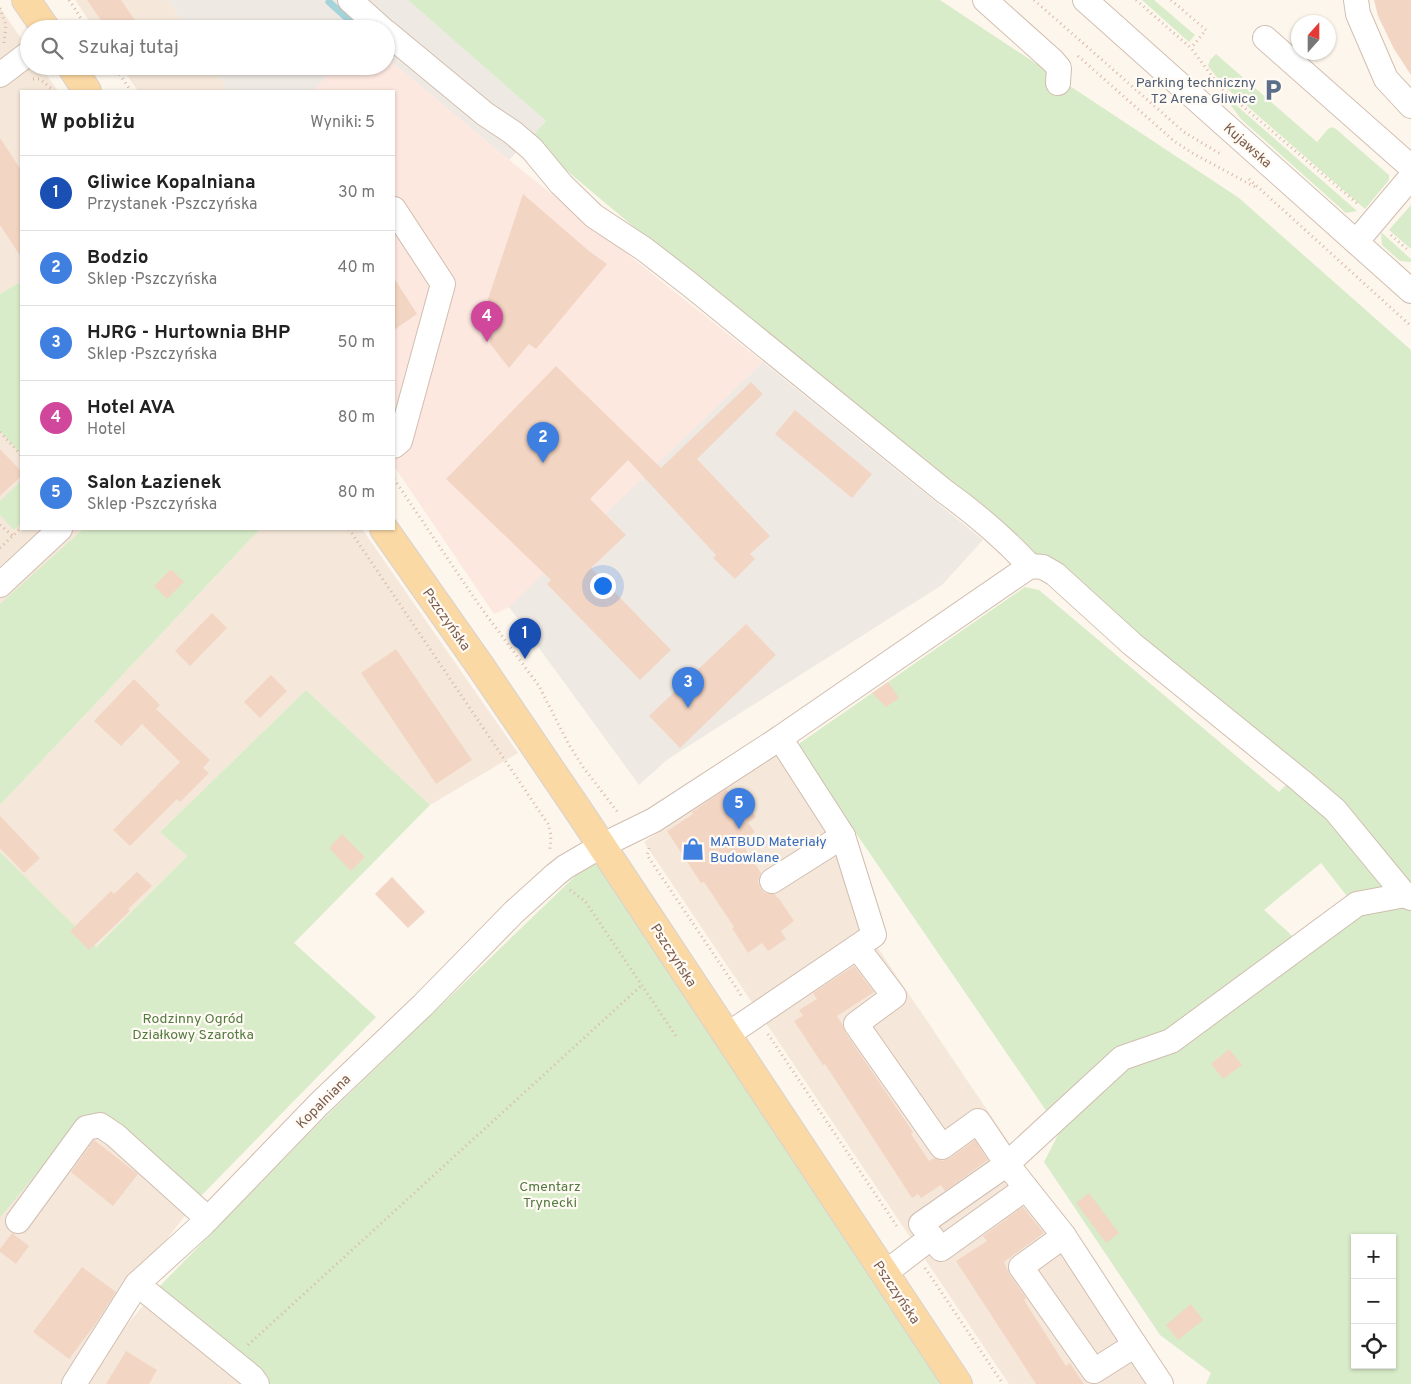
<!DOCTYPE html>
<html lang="pl">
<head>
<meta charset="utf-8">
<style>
	body { margin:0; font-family:Overpass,sans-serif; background:#f6f6f6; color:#222 }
	.controls { position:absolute; right:15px; bottom:15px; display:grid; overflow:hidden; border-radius:0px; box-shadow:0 1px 4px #0004 }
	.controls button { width:45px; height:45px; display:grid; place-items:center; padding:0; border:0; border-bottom:1px solid #e0e0e0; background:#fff; color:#222; font:25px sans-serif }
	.compass { position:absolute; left:1291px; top:15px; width:45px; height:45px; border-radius:50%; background:#fff; box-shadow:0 1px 4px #0004; rotate:21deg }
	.you { position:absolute; left:602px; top:585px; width:18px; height:18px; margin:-12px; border:4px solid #fff; border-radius:50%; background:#1a73e8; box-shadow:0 0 0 8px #1a73e833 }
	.badge { display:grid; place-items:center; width:32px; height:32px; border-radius:50%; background:#e76f51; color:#fff; font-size:16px; font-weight:700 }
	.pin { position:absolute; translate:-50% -41px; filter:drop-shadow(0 1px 2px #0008) }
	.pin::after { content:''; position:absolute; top:26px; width:18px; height:15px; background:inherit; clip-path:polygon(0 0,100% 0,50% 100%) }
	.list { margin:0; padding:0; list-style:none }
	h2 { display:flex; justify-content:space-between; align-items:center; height:65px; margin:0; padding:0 20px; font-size:21px }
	h2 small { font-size:16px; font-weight:400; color:#767676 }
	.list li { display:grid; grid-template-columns:32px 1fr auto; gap:15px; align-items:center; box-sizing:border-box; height:75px; padding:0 20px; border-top:1px solid #e0e0e0 }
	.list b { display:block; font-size:19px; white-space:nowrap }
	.list p { margin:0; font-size:16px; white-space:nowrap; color:#767676 }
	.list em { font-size:16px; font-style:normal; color:#767676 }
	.icon { flex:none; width:28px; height:28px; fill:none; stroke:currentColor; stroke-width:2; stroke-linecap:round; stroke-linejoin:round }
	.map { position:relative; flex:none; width:1411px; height:1384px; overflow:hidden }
	.search { position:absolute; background:#fff; box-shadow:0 1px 4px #0004; left:20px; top:20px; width:375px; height:55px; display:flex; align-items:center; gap:12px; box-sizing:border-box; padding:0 18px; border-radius:28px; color:#767676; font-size:19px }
	.panel { position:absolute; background:#fff; box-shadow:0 1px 4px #0004; left:20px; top:90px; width:375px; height:440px; border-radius:0px }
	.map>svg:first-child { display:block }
</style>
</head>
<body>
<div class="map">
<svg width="1411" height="1384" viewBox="0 0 1411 1384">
	<rect width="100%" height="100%" fill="#fdf6ec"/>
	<g fill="#f5e8da">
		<polygon points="75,0 168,0 187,29 95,29"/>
		<polygon points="0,8 29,50 29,66 40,66 58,91 21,91 21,529 83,529 0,604"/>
		<polygon points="121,66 212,66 228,91 138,91"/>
		<polygon points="260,529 362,529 518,753 430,805 306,690 160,832 187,856 95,947 0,852 0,805"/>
		<polygon points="780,749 844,842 861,923 1172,1384 1009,1384 644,842"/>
		<polygon points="83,1117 198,1199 103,1321 65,1384 0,1384 0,1218"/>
		<polygon points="158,1288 259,1384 89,1384 125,1327"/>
	</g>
	<polygon fill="#fde8e0" points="386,57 509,160 763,362 510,607 494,614 394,466 394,91 313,91 336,66 386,66"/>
	<g fill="#efe9e4">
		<polygon points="168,0 408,0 546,121 509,160 386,57 386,29 187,29"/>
		<polygon points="212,66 336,66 313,91 228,91"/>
		<polygon points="763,362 983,540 942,585 668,759 639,785 509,607"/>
	</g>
	<g fill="#d8ecc9" fill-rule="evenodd">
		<path d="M408 0H940L1239 198 1411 350V1384H1206L1211 1373 1160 1335 1044 1162 1060 1131 799 750 800 743 1025 587 1039 590 1279 792 1301 770 690 274 529 139 546 121ZM1321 863 1361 914 1310 952 1264 910ZM1355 1238H1392V1365H1355Z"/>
		<polygon points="1142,0 1154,0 1195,35 1189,42"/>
		<polygon points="1216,54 1317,142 1328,129 1332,127 1336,129 1389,175 1389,180 1365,209 1223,85 1208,66 1210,60"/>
		<polygon points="1220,91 1357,211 1346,213 1241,119"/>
		<polygon points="1411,205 1411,248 1410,248 1389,230"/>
		<polygon points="1381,232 1411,259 1411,262 1400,261 1382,245"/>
		<polygon points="19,283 21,286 21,454 0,431 0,294"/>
		<polygon points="21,481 21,523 14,530 0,515 0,501"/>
		<polygon points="83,529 260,529 0,805 0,604"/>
		<polygon points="306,690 430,805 294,943 376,1017 198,1199 83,1117 0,1218 0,852 96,947 187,856 160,832"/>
		<polygon points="594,858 958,1384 269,1384 265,1376 158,1288 321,1121"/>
	</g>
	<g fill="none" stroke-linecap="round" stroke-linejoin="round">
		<polyline stroke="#a5d3da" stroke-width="7" points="329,2 359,29"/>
	</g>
	<g fill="#f3d5c3">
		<polygon points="87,0 121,0 141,29 107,29"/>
		<polygon points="1374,0 1411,0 1411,75 1394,49 1378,16"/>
		<polygon points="0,138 21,170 21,257 0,225"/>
		<polygon points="523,194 589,251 607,264 536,349 529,344 509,368 491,345 487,327 488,305 486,305"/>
		<polygon points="394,278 417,314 394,330"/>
		<polygon points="556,366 661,468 751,382 763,394 697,459 770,536 750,554 755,559 735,579 713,558 716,555 628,460 590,499 626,535 591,568 671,650 640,680 547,584 551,580 446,479"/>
		<polygon points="795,410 872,474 852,498 775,434"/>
		<polygon points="0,449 21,471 21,476 0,496"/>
		<polygon points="171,569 184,582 167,599 154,586"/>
		<polygon points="212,613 227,628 190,666 175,651"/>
		<polygon points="746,624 776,655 680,748 649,716"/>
		<polygon points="396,649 472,760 436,784 361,673"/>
		<polygon points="271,675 287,691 260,718 244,702"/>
		<polygon points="134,679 160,705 156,709 210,760 203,768 209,773 180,802 177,799 130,846 113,830 180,762 142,724 121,746 94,721"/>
		<polygon points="888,682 899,698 886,707 872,693"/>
		<polygon points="726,789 736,804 744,798 756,817 748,823 755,832 740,841 761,873 758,881 760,888 765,893 775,894 777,898 778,897 794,921 781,931 786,939 768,951 762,943 748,953 732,928 734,927 704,882 701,883 667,831 693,814 692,812"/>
		<polygon points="0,816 40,858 24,873 0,848"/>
		<polygon points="342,834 365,857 351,871 329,848"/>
		<polygon points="137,872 152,886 128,909 130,911 89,950 70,931 111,891 114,894"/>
		<polygon points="392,877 425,912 408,928 375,894"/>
		<polygon points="854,966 874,992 837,1016 842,1024 845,1032 913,1132 911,1134 929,1161 934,1158 943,1161 950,1158 975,1140 988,1160 945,1191 941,1185 921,1198 918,1194 912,1198 825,1064 823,1065 794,1021 803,1016 799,1010 817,999 813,993"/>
		<polygon points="1229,1049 1242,1065 1223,1079 1211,1064"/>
		<polygon points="94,1140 138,1174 113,1206 71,1172"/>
		<polygon points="1089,1193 1119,1233 1106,1243 1076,1203"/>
		<polygon points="1023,1207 1044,1233 1004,1262 1010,1275 1026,1298 1024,1300 1066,1366 1070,1363 1084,1384 1036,1384 956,1261 987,1241 983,1236"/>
		<polygon points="12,1233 29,1246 16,1264 0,1252 0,1249"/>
		<polygon points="82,1267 116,1292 96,1323 69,1359 33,1332"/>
		<polygon points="1191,1304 1203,1320 1178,1340 1166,1325"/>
		<polygon points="126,1351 157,1370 149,1384 106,1384"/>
	</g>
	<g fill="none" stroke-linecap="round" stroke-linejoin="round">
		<defs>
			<g id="minor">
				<polyline points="350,0 382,29"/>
				<polyline points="985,0 1053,61 1059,68 1058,83"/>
				<polyline points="1085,0 1411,291"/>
				<polyline points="1356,0 1358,14 1386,79 1411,106"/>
				<path d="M386 32 485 114 512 132 532 149 561 184 594 216 644 249 688 283 944 491C976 514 1003 537 1030 566"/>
				<polyline points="1265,38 1411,167"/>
				<polyline points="0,75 29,53"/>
				<polyline points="394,209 443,284 400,441 394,446"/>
				<polyline points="1356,242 1411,177"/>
				<polyline points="0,585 60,529"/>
				<polyline points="780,738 843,836 874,935 857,947"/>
				<polyline points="772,881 843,836"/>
				<polyline points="727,1035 857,947 894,996 856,1024 942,1147 978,1121 1007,1164 1122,1058 1171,1041 1357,904 1405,895"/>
				<polygon points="1007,1164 1026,1188 941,1249 921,1224"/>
				<polyline points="1026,1188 1064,1236 1021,1267 1094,1371 1135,1345 1161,1384"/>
				<polyline points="18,1221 86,1128 100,1125 115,1135 208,1219"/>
				<polyline points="1064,1236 1135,1345"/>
				<polyline points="885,1273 932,1237"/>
				<polyline points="137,1284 252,1377 257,1384"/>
				<polyline points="74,1384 137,1284 203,1224 319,1104 423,1005 514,912 555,875 565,867 601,846 654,820 780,738 1030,566 1043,567 1055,574 1132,644 1301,781 1335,810 1405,895 1411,898"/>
			</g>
			<g id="major">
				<polyline points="26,0 46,29"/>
				<polyline points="71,66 87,91"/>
				<polyline points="384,529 481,667 580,813 958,1384"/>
			</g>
		</defs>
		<use href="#minor" stroke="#d1beb0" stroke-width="26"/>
		<use href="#major" stroke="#dad1cd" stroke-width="30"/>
		<g stroke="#d9b8a5" stroke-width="3" stroke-dasharray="1 4" stroke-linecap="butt">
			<polyline points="69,0 88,29"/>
			<polyline points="1034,0 1184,132 1222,155"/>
			<polyline points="1136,0 1191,48 1220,87 1359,205"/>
			<polyline points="1171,0 1206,30 1191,48"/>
			<polyline points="0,8 6,25 4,43"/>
			<polyline points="1078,56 1174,141 1194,154 1255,187"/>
			<polyline points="114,66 131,91"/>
			<polyline points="33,79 40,79 54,91"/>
			<polyline points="1249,179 1411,326"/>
			<polyline points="1391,235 1409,251"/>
			<polyline points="0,432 21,455"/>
			<polyline points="394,479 479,605 539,686 568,743 583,767 619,814"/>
			<polyline points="0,525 13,536"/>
			<polyline points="349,529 548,824 551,835 550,849"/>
			<polyline points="0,548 21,528"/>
			<polyline points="649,848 647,855 743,998"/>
			<polyline points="570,890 585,901 676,1036"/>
			<polyline points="768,1034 898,1228"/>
			<polyline points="925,1268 1003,1384"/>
			<polyline points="248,1345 642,985"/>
		</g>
		<use href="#minor" stroke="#fff" stroke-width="24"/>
		<use href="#major" stroke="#fbd9a5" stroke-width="28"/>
	</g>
	<defs>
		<symbol id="parking-bare" viewBox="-9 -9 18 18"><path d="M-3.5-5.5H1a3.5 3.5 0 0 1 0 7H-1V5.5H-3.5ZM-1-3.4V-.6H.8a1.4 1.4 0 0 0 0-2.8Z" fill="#5c6f8a" stroke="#fffaf3" stroke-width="2.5" paint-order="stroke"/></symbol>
		<symbol id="shop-bare" viewBox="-9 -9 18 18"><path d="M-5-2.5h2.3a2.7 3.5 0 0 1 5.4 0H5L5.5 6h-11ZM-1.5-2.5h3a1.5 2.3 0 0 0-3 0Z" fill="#3f7fe0" stroke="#fffaf3" stroke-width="2.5" paint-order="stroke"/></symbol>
	</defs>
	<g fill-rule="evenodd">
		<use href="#parking-bare" x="1257" y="74" width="32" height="32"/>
		<use href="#shop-bare" x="677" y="833" width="32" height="32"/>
	</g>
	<g text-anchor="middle" stroke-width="4.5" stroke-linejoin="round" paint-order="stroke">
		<g font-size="14" fill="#4e5e75" stroke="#fffaf3" text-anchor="end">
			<text x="1256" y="87">Parking techniczny<tspan x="1256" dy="16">T2 Arena Gliwice</tspan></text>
		</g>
		<g font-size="14" fill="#7a5c4d" stroke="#fffaf3">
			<text transform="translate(1248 145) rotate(42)" y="5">Kujawska</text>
			<text transform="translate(447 619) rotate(55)" y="5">Pszczyńska</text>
			<text transform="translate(674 955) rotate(57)" y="5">Pszczyńska</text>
			<text transform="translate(323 1101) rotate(-45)" y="5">Kopalniana</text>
			<text transform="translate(897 1292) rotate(56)" y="5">Pszczyńska</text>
		</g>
		<g font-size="14" fill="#366cbe" stroke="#fffaf3" text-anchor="start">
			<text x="710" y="846">MATBUD Materiały<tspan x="710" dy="16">Budowlane</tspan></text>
		</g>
		<g font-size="14" fill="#537a41" stroke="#fffaf3">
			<text x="193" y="1023">Rodzinny Ogród<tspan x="193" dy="16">Działkowy Szarotka</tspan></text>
			<text x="550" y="1191">Cmentarz<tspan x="550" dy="16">Trynecki</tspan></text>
		</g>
	</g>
</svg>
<div class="controls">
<button>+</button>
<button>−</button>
<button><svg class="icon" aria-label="locate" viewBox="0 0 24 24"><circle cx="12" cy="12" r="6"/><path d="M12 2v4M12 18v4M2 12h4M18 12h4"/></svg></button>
</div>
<svg class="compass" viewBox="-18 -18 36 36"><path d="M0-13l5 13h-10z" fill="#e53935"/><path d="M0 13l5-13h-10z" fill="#767676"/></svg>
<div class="you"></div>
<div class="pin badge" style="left:525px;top:659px;background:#1a4fb4">1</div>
<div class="pin badge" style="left:543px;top:463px;background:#3f7fe0">2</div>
<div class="pin badge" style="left:688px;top:708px;background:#3f7fe0">3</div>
<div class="pin badge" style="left:487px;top:342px;background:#d1479c">4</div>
<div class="pin badge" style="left:739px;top:829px;background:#3f7fe0">5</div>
<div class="search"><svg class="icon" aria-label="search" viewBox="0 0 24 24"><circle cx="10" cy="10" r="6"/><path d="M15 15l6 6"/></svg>Szukaj tutaj</div>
<section class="panel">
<h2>W pobliżu<small>Wyniki: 5</small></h2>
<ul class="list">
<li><span class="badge" style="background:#1a4fb4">1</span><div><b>Gliwice Kopalniana</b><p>Przystanek · Pszczyńska</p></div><em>30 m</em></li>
<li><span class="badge" style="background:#3f7fe0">2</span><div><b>Bodzio</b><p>Sklep · Pszczyńska</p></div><em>40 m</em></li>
<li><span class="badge" style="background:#3f7fe0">3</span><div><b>HJRG - Hurtownia BHP</b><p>Sklep · Pszczyńska</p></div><em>50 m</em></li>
<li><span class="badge" style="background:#d1479c">4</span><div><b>Hotel AVA</b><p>Hotel</p></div><em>80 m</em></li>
<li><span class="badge" style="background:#3f7fe0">5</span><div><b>Salon Łazienek</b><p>Sklep · Pszczyńska</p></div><em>80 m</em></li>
</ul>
</section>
</div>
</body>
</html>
